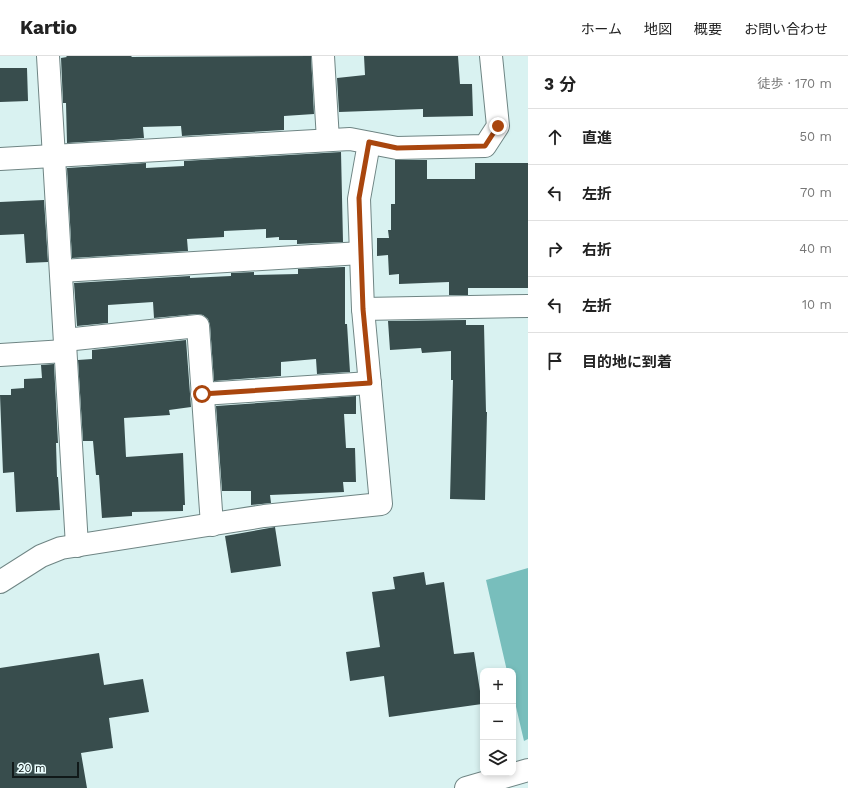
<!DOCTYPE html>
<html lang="ja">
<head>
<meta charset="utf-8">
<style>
	body { margin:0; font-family:"Work Sans","Noto Sans JP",sans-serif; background:#f2f2f2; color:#222 }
	.controls { position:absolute; right:12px; bottom:12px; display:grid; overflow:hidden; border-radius:8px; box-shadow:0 2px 6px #0003 }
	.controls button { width:36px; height:36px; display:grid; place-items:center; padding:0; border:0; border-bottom:1px solid #e0e0e0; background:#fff; color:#222; font:20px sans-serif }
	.scale { position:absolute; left:12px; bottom:10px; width:67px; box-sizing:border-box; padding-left:4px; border:2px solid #101919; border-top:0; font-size:11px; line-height:14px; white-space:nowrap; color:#101919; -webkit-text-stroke:3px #eafefe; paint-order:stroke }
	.stop { position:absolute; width:12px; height:12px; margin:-9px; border:3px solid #a9460e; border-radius:50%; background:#fff }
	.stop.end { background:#a9460e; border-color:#fff; box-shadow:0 1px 4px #0008 }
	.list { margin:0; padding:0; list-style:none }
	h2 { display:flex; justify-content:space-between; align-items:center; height:52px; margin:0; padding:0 16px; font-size:17px }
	h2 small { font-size:13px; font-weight:400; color:#767676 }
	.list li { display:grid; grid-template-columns:26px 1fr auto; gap:12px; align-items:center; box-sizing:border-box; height:56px; padding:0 16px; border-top:1px solid #e0e0e0 }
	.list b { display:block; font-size:15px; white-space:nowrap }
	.list em { font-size:13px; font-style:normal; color:#767676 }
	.icon { flex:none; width:22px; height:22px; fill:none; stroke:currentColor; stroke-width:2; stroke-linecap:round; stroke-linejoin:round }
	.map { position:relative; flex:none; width:528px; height:732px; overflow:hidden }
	header { display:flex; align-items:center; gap:24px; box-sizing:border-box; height:56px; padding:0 20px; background:#fff; border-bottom:1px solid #e0e0e0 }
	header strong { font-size:19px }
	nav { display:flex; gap:22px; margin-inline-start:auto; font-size:14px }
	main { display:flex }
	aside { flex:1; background:#fff }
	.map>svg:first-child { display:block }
</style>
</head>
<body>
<header>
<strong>Kartio</strong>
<nav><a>ホーム</a><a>地図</a><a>概要</a><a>お問い合わせ</a></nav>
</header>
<main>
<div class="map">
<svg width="528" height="732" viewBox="0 0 528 732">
	<rect width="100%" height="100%" fill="#d9f2f1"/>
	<polygon fill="#78bebc" points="528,512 528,683 524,685 513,638 513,615 507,615 486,524"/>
	<g fill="#384d4d">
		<polygon points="66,0 131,0 132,1 311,0 314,58 284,60 284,74 182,80 181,70 143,71 144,82 67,87 66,47 63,47 61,2 67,1"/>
		<polygon points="364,0 458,0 460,28 472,28 473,60 423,61 423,53 339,56 337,22 365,19"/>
		<polygon points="0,12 27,12 28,45 0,46"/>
		<polygon points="341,96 343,186 297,188 297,184 279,184 279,181 266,182 266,173 224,175 224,181 187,183 188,195 72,202 67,112 146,107 146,112 184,110 184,105"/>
		<polygon points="395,104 427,104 427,123 475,123 475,107 528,107 528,232 468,232 468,239 449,239 449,226 399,228 399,218 389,219 388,199 377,200 377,182 389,182 388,174 391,174 391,148 395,148"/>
		<polygon points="44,144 48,206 26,207 24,178 0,179 0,146"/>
		<polygon points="343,211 345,211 345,268 347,268 350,316 317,318 316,303 281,306 281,320 214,325 210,269 208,263 203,259 197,258 154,262 153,246 108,249 108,267 77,270 74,227 190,220 190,222 231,220 231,217 254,216 254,219 298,218 298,213"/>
		<polygon points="466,264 466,269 484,269 486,356 487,356 485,444 450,443 453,324 451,324 451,295 422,297 421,292 390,294 388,265"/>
		<polygon points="186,284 191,351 169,354 170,359 124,362 126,401 183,397 185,449 183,449 183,455 132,456 132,460 102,462 99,419 96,419 93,385 83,385 78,304 92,303 92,294"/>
		<polygon points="54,308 58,387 56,387 57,421 58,421 60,454 16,456 14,416 3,417 0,339 11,339 11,333 24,332 24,323 42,322 41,309"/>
		<polygon points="356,340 356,358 344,358 346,392 355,392 356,426 343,426 344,436 270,439 271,447 251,449 251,435 222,435 216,350"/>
		<polygon points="275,471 281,510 231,517 225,480"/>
		<polygon points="424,516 426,529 444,526 454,598 474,596 482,648 389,661 384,620 350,625 346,596 380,591 372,536 395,533 393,521"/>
		<polygon points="99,597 104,629 143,623 149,656 109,662 113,692 81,697 87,732 0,732 0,612"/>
	</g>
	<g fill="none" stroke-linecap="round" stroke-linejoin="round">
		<defs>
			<g id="street">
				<polyline points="48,0 77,490"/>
				<polyline points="323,0 328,84"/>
				<polyline points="0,103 350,83 397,92 485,90 498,70 491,0"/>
				<polyline points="61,215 361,197"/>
				<polyline points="363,253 528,250"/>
				<polyline points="65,284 198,270 212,469"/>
				<polyline points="0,299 65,295"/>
				<polyline points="202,338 370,327"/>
				<polyline points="0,526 41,500 61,492 264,460 381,448 363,253 359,143 369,87"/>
			</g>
			<polyline id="secondary" points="466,732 528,714"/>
		</defs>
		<use href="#street" stroke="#6f8584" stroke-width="24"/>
		<use href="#secondary" stroke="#6f8584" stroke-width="24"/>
		<use href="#street" stroke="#fff" stroke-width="22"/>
		<use href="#secondary" stroke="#fff" stroke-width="22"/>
	</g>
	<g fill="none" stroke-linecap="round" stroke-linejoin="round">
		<polyline stroke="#a9460e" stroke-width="5" points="202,338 370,327 363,253 359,142 369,86 397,92 485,90 498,70"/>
	</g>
</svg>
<div class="controls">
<button>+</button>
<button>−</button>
<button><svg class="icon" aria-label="layers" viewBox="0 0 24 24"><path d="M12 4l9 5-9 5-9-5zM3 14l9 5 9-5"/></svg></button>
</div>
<div class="scale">20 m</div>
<div class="stop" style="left:202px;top:338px"></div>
<div class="stop end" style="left:498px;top:70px"></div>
</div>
<aside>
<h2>3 分<small>徒歩 · 170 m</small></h2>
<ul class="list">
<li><svg class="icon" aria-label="ahead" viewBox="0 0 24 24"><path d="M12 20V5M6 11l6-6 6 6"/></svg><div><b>直進</b></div><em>50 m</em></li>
<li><svg class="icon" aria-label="left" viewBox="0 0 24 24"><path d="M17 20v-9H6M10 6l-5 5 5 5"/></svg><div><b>左折</b></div><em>70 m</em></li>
<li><svg class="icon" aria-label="right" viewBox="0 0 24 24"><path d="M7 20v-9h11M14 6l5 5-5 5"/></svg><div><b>右折</b></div><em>40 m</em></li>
<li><svg class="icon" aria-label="left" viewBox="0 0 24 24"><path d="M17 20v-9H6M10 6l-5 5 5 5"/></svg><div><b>左折</b></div><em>10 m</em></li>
<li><svg class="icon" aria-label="arrive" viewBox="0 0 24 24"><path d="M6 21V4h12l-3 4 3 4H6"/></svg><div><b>目的地に到着</b></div></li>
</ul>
</aside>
</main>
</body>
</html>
